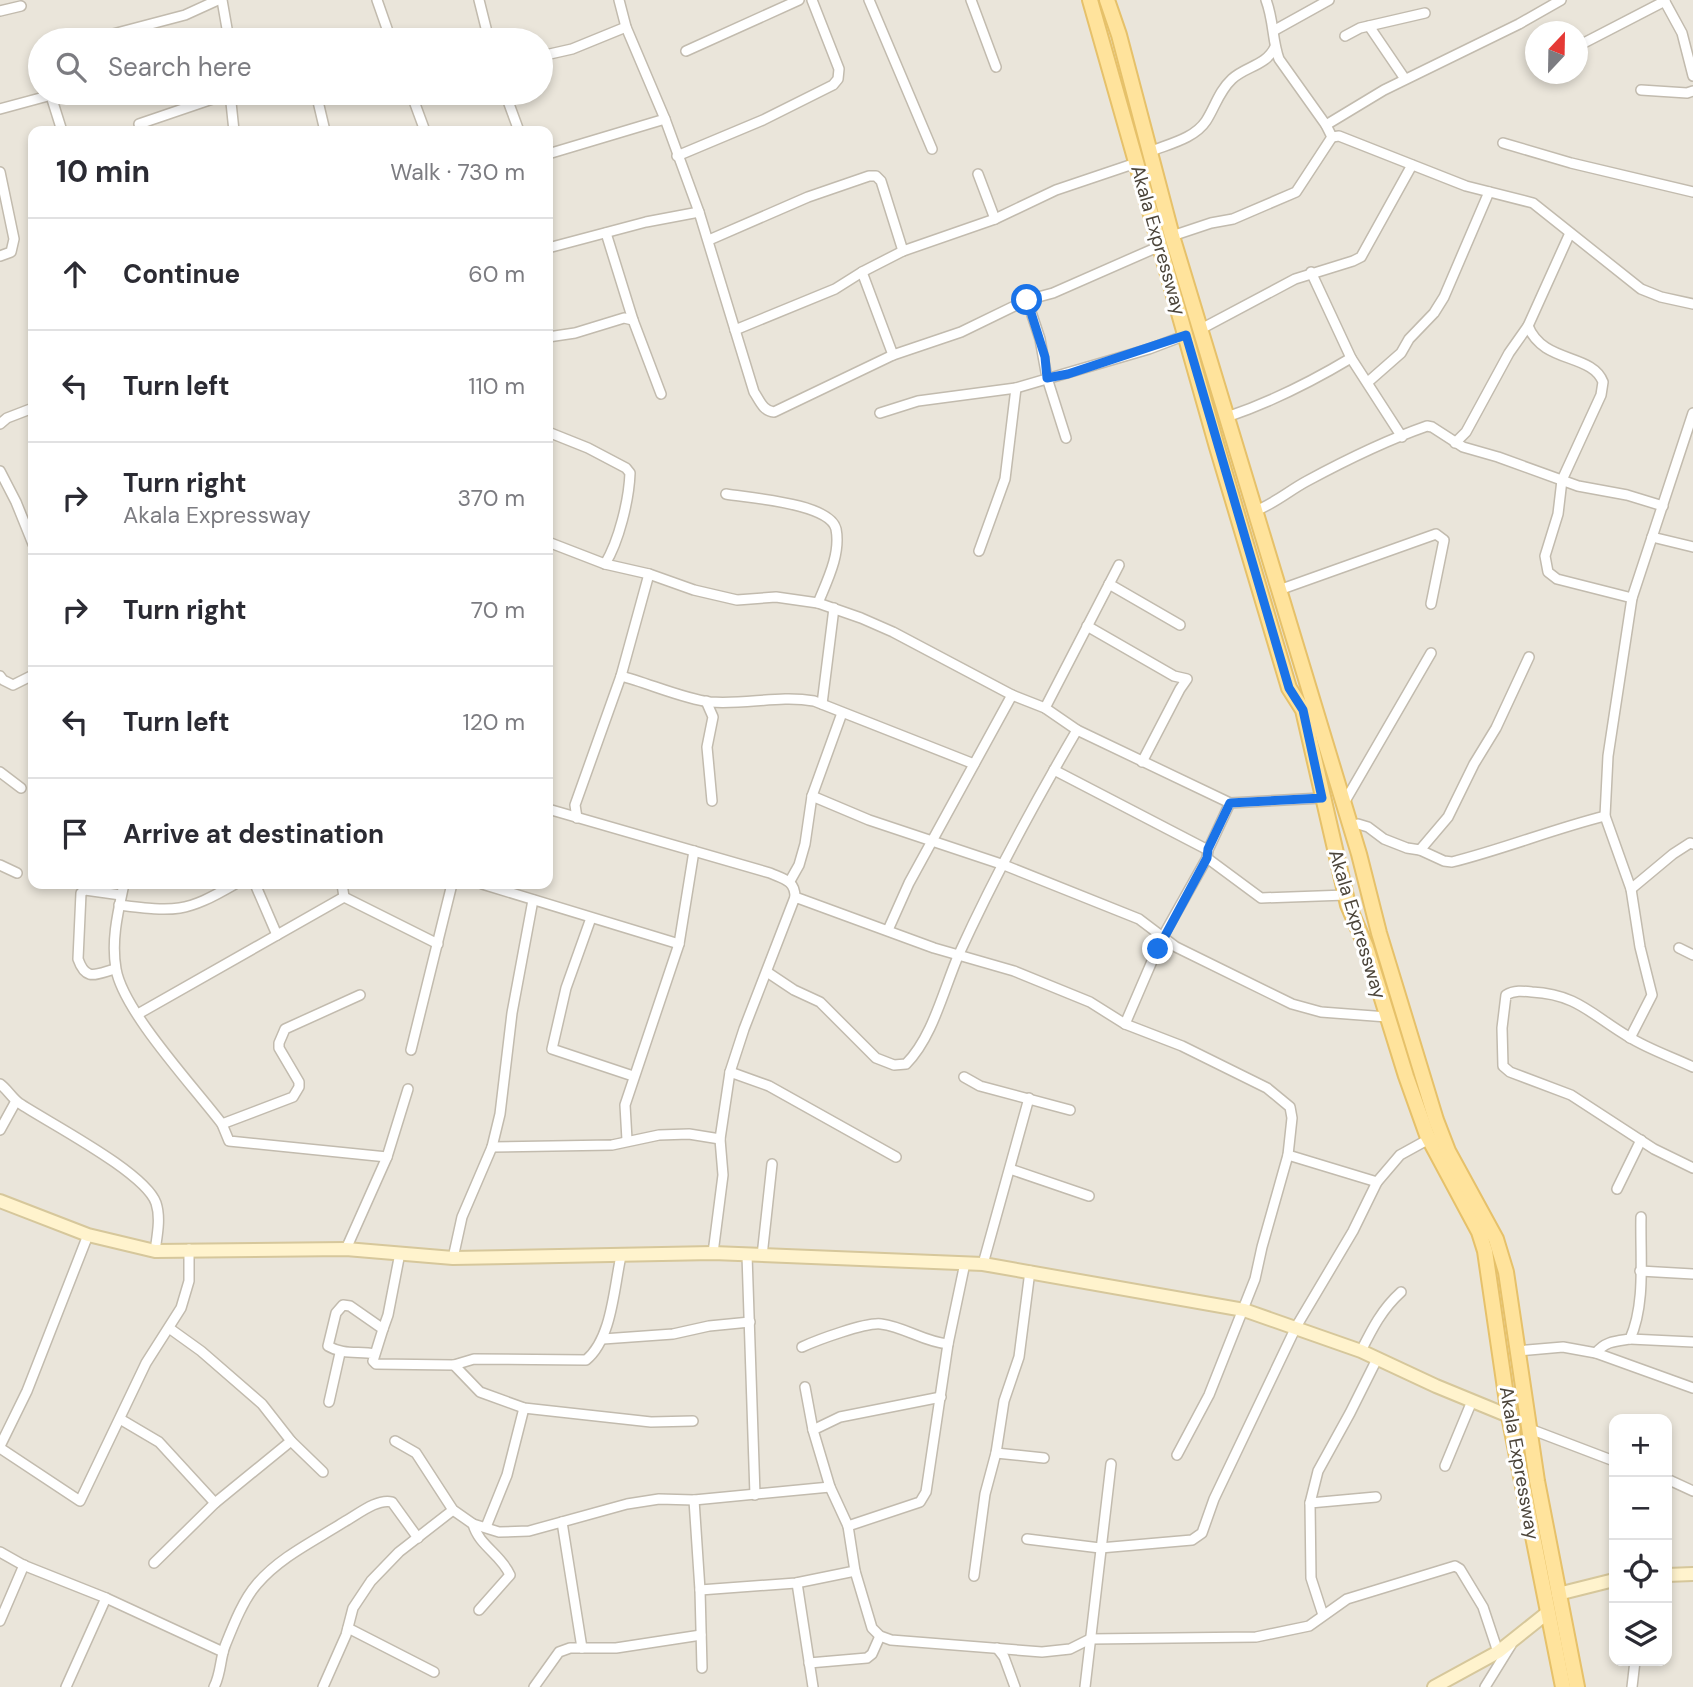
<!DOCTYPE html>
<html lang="en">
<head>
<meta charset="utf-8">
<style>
	body { margin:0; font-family:"DM Sans",sans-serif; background:#f2f2f3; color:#2b2b33 }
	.controls { position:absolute; right:21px; bottom:21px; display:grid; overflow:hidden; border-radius:14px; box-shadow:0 4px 10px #0003 }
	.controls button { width:63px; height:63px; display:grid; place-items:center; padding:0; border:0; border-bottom:2px solid #e1e1e2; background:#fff; color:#2b2b33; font:35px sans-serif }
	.compass { position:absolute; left:1525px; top:21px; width:63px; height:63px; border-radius:50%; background:#fff; box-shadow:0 4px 10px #0003; rotate:22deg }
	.stop { position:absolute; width:21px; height:21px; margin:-16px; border:5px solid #1a73e8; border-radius:50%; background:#fff }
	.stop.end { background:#1a73e8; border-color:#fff; box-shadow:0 2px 7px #0008 }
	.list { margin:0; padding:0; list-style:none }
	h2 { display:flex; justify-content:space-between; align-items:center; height:91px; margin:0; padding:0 28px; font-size:30px }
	h2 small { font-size:23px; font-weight:400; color:#7c7c81 }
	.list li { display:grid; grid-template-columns:46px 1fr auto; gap:21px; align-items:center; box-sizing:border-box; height:112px; padding:0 28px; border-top:2px solid #e1e1e2 }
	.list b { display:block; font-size:26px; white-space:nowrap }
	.list p { margin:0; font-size:23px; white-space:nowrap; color:#7c7c81 }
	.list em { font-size:23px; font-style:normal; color:#7c7c81 }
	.icon { flex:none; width:38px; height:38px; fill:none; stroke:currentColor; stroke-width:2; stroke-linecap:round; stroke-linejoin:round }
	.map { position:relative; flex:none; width:1693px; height:1687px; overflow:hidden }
	.search { position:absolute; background:#fff; box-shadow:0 4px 10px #0003; left:28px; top:28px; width:525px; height:77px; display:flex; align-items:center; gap:18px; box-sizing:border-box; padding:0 24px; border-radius:38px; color:#7c7c81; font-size:26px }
	.panel { position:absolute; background:#fff; box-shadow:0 4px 10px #0003; left:28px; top:126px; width:525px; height:763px; border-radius:14px }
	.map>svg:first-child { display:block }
</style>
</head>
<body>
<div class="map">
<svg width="1693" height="1687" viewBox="0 0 1693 1687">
	<rect width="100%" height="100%" fill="#f6f3ec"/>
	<path fill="#eae5da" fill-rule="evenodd" d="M0 0H1693V1687H0ZM1536 32H1578V74H1536ZM40 40H541V93H40ZM33 131H548V884H33ZM1614 1419H1667V1661H1614Z"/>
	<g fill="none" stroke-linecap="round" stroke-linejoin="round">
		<defs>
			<g id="street">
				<polyline points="222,0 229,40"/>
				<polyline points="377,0 391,40"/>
				<polyline points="479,0 489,40"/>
				<path d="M619 0 626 27 665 119 699 212 754 392C760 401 763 411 774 412L893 355 961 332 1027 300 1053 293 1160 246"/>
				<polyline points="869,0 932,149"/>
				<polyline points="971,0 996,67"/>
				<path d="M1266 0C1274 21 1272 40 1279 59L1326 125 1332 137 1339 136 1466 186 1533 203 1641 289 1661 297 1693 304"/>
				<polyline points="1664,0 1682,33 1693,76"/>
				<polyline points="0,11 21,6"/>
				<polyline points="1369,26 1405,79"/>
				<polyline points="1275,30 1329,0"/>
				<polyline points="1345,36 1360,28 1425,13"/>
				<polyline points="90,40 185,15 218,0"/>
				<polyline points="1578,46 1665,1"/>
				<polyline points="686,51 799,0"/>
				<polyline points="541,56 572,49 626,27"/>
				<polyline points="1641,90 1687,93 1693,91"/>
				<polyline points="230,93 234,131"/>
				<polyline points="316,93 325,131"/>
				<polyline points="411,93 425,131"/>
				<polyline points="505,93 519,131"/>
				<polyline points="51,96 62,131"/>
				<polyline points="0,109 59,93"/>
				<polyline points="139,124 230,93"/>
				<polyline points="1326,125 1384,90 1519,24 1561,0"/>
				<polyline points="1503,143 1571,163 1693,192"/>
				<path d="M1149 152C1168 144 1194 139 1206 121 1215 107 1219 91 1232 79 1246 66 1266 66 1275 47"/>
				<polyline points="548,154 665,119"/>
				<polyline points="677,156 763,120 833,85 838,79 839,69 812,0"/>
				<polyline points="0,172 14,239 11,252 0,256"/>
				<polyline points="978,174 995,219"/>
				<polyline points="606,233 633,320 661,394"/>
				<polyline points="1172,236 1211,223 1233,219 1296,192 1332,137"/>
				<polyline points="709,240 808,197 869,176 876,176 881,181 903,251"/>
				<polyline points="548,248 646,222 699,212"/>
				<polyline points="862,272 893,355"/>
				<polyline points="1311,272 1351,358 1402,437"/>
				<polyline points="1027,300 1040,339 1047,378 1066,438"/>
				<path d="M1528 326C1543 364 1592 353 1603 382L1601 395 1562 480 1558 514 1545 556 1548 572 1557 579 1632 598"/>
				<polyline points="1201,329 1295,279 1353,261 1361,257 1412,165"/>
				<polyline points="735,330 835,289 862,272 903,251 995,219 1056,190 1136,163"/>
				<polyline points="548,337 575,333 624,318 633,320"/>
				<polyline points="1368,382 1401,353 1409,339 1434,313 1444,297 1489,192"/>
				<polyline points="880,413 918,401 1016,388 1149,349 1186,335"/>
				<path d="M1227 417C1271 402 1311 382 1351 358"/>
				<polyline points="0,424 7,418 33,408"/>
				<path d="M548 432 588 448 626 468 630 473C629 500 619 541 605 564"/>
				<polyline points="1455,443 1466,432 1509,353 1528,326 1570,233"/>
				<polyline points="0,471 16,502 33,544"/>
				<path d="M726 494C749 498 830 503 836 529 841 554 827 581 818 603"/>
				<path d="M1255 511C1274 504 1290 490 1307 481 1344 461 1387 440 1427 426L1432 427 1463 447 1498 457 1578 486 1627 495 1663 506"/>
				<polyline points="1652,537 1693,547"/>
				<polyline points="548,542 605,564 649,574 694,590 737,600 776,597 818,603 861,618 893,632 1012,695 1045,708 1077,730 1230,803 1208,850 1207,858 1162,938 1125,1024"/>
				<polyline points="979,551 1005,479 1016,388"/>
				<polyline points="1109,584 1180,625"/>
				<polyline points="1279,590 1436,534 1444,540 1431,604"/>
				<polyline points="1087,626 1174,676 1187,679 1180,689 1142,762"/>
				<polyline points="0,676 3,680 13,685 33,675"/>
				<path d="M621 676C648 683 684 699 710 702 745 705 779 695 814 701L974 764"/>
				<polyline points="706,701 713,717 707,747 712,801"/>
				<polyline points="822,704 834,608"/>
				<polyline points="1045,708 1119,565"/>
				<polyline points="1054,770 1208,850"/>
				<polyline points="0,772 21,788"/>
				<polyline points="812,796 869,820 1004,865 1139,919 1176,947 1292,1004 1321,1012 1387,1017"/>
				<polyline points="1230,803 1322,798"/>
				<polyline points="1344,803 1431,653"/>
				<path d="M548 809 770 873C783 879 795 880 795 897"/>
				<polyline points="577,818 575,805 621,676 649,574"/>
				<path d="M1350 827 1358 824 1368 827 1384 839 1407 848 1420 850 1444 861 1452 862C1504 849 1553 829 1605 816"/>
				<polyline points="1420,850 1448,817 1474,764 1496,728 1529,657"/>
				<polyline points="1207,858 1261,898 1346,895"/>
				<polyline points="0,865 17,873"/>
				<polyline points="790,881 799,865 805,844 812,796 842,713"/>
				<path d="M124 884C118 912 111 940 116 969 123 1011 194 1087 222 1124L229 1141 387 1157"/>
				<polyline points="255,884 277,935"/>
				<polyline points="342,884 344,897"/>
				<polyline points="482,884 679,944"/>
				<polyline points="1631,889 1673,854 1690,843 1693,844"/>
				<polyline points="344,897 438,944"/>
				<path d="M119 905C176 912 185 913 235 884"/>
				<polyline points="591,918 566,988 552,1049 633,1076"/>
				<polyline points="888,930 909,883 1012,695"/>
				<polyline points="1679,948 1693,955"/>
				<path d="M115 969C96 974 86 982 78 959L81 893 85 890 121 895"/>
				<path d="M767 972 794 990 820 1002 876 1058 894 1065 906 1064C933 1037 944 988 959 954 994 877 1035 802 1077 730"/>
				<polyline points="138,1014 344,897"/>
				<polyline points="1630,1038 1652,995 1640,947 1631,889 1605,816 1608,756 1632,598 1693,413"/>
				<polyline points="411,1050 452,884"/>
				<path d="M1693 1067C1672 1057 1648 1049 1629 1037 1593 1016 1577 994 1532 992 1523 991 1514 990 1506 995L1502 1028 1503 1066 1510 1072 1571 1095 1654 1149 1693 1168"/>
				<polyline points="730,1072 769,1086 896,1157"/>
				<polyline points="964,1077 980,1086 1070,1110"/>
				<path d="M0 1084C7 1089 12 1098 19 1103 49 1123 145 1172 156 1203 161 1218 157 1236 155 1251"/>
				<polyline points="222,1124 293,1097 299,1087 299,1082 279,1048 279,1043 285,1029 360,995"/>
				<polyline points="0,1130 16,1101"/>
				<polyline points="627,1140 625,1105 679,944 694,851"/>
				<polyline points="492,1147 612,1145 659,1135 689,1134 720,1139"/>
				<polyline points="1010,1169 1089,1196"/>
				<polyline points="1377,1182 1400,1155 1429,1139"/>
				<polyline points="1617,1189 1641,1140"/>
				<polyline points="346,1249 387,1157 408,1089"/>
				<polyline points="713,1253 723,1175 720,1139 730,1072 744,1029 795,897 934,948 1014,971 1090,1002 1125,1024 1182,1046 1267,1088 1290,1107 1292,1118 1288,1155 1262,1247 1255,1279 1209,1395 1177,1455"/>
				<polyline points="747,1255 755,1495"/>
				<polyline points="762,1256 772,1164"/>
				<polyline points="453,1258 462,1217 492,1147 500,1114 512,1013 533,900"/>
				<polyline points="983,1264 1029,1098"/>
				<polyline points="1640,1271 1693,1274"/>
				<polyline points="169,1328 201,1351 262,1404 291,1441 323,1472"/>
				<polyline points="383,1329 388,1315 400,1253"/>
				<polyline points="603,1339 673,1334 709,1326 750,1322"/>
				<polyline points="1630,1339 1693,1342"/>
				<path d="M802 1347C817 1340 866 1322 881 1324 905 1327 924 1342 948 1344"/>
				<path d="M1361 1351C1372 1329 1382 1309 1401 1292"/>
				<polyline points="1517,1351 1563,1347 1596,1353 1693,1388"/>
				<path d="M1596 1353C1605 1341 1617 1341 1630 1339 1646 1303 1640 1256 1641 1217"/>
				<path d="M375 1354C358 1351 343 1355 328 1346L336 1313 343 1305 350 1306 383 1329 373 1361 376 1364 454 1365 474 1359 586 1360C612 1339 614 1287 621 1256"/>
				<polyline points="454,1365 480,1392 524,1408 651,1422 693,1421"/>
				<polyline points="805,1387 813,1430"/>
				<polyline points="941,1397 840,1417 813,1430 830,1487 848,1526 855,1571 872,1628 880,1636 891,1640 1042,1652 1070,1649 1090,1639 1256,1637 1309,1626 1347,1599 1455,1566 1460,1569 1483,1607 1498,1652"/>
				<polyline points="329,1402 340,1353"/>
				<polyline points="120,1419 159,1442 215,1503"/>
				<polyline points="1530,1429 1614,1461"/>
				<polyline points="395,1441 416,1453 453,1510 473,1524 499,1532 529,1531 627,1504 659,1499 694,1500 830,1487"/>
				<polyline points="0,1446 27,1391 88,1235"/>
				<polyline points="0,1448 80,1501 146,1363 181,1308 189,1281 189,1249"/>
				<polyline points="996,1453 1044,1458"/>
				<polyline points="1445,1466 1472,1401"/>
				<polyline points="1667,1479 1693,1491"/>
				<polyline points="694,1500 700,1590 702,1668"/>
				<polyline points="1310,1503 1318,1471 1350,1413 1377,1359"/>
				<polyline points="562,1522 582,1648"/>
				<path d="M473 1524C479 1546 501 1554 510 1575L479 1610"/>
				<polyline points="848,1526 920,1502 926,1492 948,1344 965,1263"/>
				<polyline points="486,1527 507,1475 524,1408"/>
				<polyline points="1027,1539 1100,1548 1192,1540 1202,1533 1214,1499 1296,1327 1353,1231 1377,1182 1288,1155"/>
				<polyline points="0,1552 23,1565 106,1598 223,1652"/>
				<polyline points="154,1563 215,1503 291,1441"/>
				<polyline points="974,1576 985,1494 996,1453 1004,1401 1019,1357 1030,1271"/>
				<polyline points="797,1583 813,1687"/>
				<polyline points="700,1590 796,1583 855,1571"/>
				<polyline points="1323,1615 1311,1578 1310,1503 1376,1497"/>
				<polyline points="0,1621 24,1565"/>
				<polyline points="348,1628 434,1672"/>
				<polyline points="997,1648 1004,1657 1015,1687"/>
				<polyline points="809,1663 867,1658 872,1654 880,1636"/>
				<polyline points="66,1687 106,1598"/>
				<path d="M214 1687C221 1674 220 1659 225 1646 233 1626 243 1600 257 1584 280 1557 314 1541 344 1522 357 1515 377 1498 392 1502L418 1538"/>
				<polyline points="323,1687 346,1635 353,1608 371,1581 399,1552 453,1510"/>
				<polyline points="534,1687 559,1652 570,1648 616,1648 701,1635"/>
				<polyline points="1085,1687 1111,1464"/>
				<polyline points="1485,1687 1511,1645"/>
				<polyline points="1632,1687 1635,1661"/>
			</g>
			<g id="secondary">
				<polyline points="0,1201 88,1235 155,1251 346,1249 453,1258 713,1253 983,1264 1244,1310 1361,1351 1436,1386 1509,1416"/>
				<polyline points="1667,1575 1693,1574"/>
				<polyline points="1558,1594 1614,1580"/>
				<polyline points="1434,1687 1498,1652 1547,1613"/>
			</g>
			<g id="primary">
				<polyline points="1090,0 1217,447 1289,688 1303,710 1348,905 1366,947 1406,1076 1427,1135 1479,1232 1485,1251 1509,1416 1563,1687"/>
				<polyline points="1107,0 1119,35 1172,236 1359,854 1379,933 1436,1120 1448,1151 1496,1239 1506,1272 1537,1481 1577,1687"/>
			</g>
		</defs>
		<use href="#street" stroke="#c2bbae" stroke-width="12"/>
		<use href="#secondary" stroke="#d6c79b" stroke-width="16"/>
		<use href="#primary" stroke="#e6c16a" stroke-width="18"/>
		<use href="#street" stroke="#fff" stroke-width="9"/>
		<use href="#secondary" stroke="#fff3cd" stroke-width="12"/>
		<use href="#primary" stroke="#ffe39c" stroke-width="14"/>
	</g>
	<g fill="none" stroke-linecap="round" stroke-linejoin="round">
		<polyline stroke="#1a73e8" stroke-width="9" points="1027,300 1045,357 1047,378 1068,374 1186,335 1289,688 1303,710 1322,798 1230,803 1208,849 1207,858 1158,949"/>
	</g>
	<g text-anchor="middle" stroke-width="6" stroke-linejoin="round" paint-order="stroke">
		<g font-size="19" fill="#4b4439" stroke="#fff">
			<text transform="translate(1159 240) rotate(74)" y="7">Akala Expressway</text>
			<text transform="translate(1358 924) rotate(73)" y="7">Akala Expressway</text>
			<text transform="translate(1520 1463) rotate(80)" y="7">Akala Expressway</text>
		</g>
	</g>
</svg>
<div class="controls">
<button>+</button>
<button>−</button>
<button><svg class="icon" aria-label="locate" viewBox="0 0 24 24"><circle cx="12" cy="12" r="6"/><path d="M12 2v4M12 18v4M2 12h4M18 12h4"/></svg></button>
<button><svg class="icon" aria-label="layers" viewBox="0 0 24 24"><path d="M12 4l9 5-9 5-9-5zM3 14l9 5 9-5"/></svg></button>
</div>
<svg class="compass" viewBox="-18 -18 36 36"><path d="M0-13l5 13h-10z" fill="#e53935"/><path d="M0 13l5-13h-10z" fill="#7c7c81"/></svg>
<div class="stop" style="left:1027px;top:300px"></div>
<div class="stop end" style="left:1158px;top:949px"></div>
<div class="search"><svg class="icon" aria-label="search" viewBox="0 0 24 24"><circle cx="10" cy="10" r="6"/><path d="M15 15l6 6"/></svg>Search here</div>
<section class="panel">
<h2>10 min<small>Walk · 730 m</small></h2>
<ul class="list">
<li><svg class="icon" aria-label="ahead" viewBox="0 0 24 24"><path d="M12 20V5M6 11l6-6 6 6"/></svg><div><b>Continue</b></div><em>60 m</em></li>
<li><svg class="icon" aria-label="left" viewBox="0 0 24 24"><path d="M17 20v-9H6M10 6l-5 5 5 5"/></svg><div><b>Turn left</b></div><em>110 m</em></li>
<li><svg class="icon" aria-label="right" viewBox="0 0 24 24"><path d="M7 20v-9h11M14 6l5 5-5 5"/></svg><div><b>Turn right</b><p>Akala Expressway</p></div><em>370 m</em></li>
<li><svg class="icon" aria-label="right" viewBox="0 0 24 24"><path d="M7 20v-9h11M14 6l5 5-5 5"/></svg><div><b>Turn right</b></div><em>70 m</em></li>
<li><svg class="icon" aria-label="left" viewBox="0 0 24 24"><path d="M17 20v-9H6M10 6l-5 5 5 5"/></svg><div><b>Turn left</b></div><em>120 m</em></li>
<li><svg class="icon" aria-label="arrive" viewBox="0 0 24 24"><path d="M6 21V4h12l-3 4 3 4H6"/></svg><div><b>Arrive at destination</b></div></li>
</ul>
</section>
</div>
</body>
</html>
